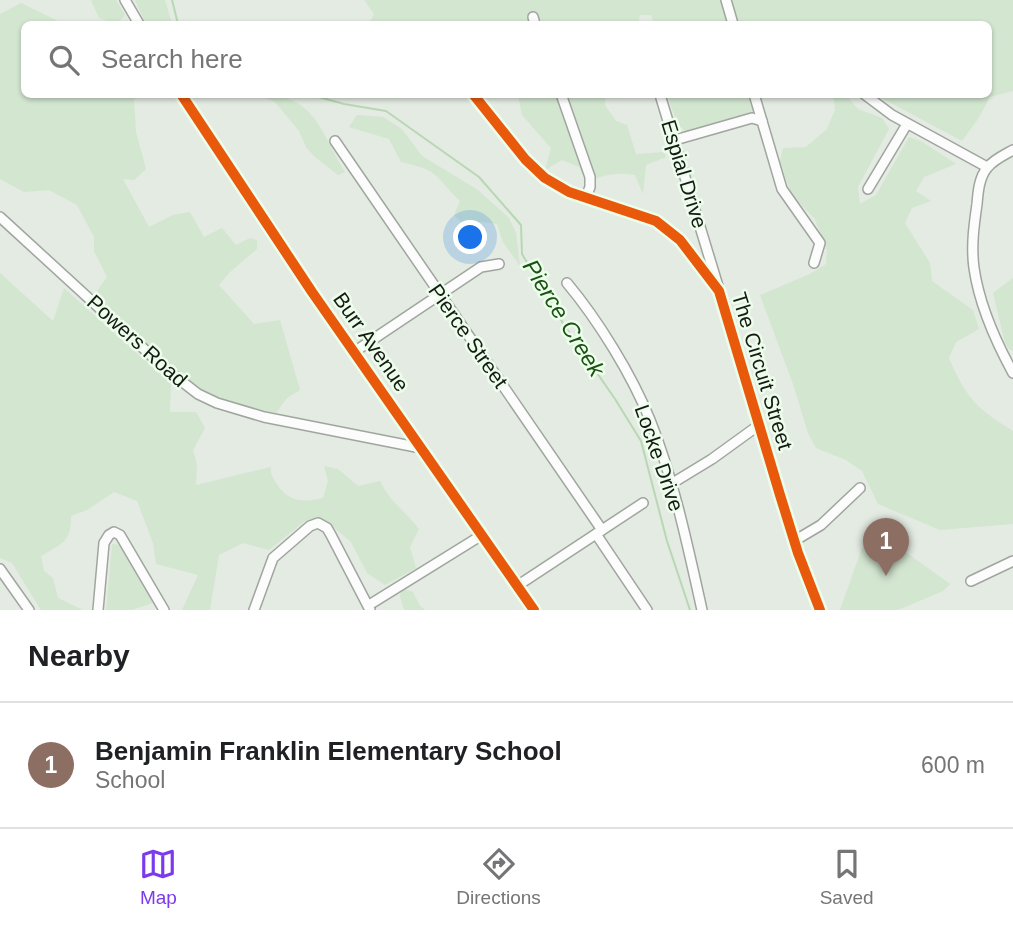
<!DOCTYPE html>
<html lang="en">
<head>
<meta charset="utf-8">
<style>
	body { margin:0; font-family:Arial,sans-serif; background:#f6f6f6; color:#202124 }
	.you { position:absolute; left:471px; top:238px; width:24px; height:24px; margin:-18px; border:5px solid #fff; border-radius:50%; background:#1a73e8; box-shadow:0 0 0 10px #1a73e833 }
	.badge { display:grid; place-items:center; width:46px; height:46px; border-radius:50%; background:#7c3aed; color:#fff; font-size:23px; font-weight:700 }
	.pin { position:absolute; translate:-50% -58px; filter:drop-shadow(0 2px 4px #0008) }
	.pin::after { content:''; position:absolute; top:37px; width:24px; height:21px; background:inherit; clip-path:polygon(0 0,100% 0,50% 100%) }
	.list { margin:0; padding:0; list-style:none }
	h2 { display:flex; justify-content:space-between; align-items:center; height:91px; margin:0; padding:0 28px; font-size:30px }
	h2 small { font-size:23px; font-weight:400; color:#757577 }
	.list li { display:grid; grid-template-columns:46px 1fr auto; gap:21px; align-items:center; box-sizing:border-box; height:126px; padding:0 28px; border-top:2px solid #e0e0e0 }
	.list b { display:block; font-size:26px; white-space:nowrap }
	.list p { margin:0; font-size:23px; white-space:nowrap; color:#757577 }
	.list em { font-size:23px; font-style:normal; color:#757577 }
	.icon { flex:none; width:38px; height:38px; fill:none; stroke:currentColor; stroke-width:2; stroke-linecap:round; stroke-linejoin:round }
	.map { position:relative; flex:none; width:1013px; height:610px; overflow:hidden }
	.search { position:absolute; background:#fff; box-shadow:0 2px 5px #0004; left:21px; right:21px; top:21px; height:77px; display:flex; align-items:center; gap:18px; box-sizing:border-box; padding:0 24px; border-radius:10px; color:#757577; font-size:26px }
	.sheet { height:217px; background:#fff }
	nav { display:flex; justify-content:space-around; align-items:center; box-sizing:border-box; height:98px; border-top:2px solid #e0e0e0; background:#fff; font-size:19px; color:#757577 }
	nav a { display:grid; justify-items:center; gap:4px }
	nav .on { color:#7c3aed }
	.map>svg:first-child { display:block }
</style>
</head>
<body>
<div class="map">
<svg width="1013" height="610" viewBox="0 0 1013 610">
	<rect width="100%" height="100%" fill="#e3ebe2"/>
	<g fill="#d3e6d0">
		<polygon points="91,0 116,0 125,15 117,24 99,18"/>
		<polygon points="135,0 165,0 172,24 146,24"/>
		<polygon points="364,0 1013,0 1013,91 990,97 978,119 962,141 876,95 988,94 988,24 654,24 651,15 640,15 638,24 369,24 374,14"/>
		<path d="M21 3 64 24H24V94L139 95 134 100 136 132 146 169 134 180 123 179 149 227 173 215 190 212 204 237 222 228 236 245 250 238 257 240V249L229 273 219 285 254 324 280 320 300 390 287 398 276 413C256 408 233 405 213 397 179 384 127 327 99 300L97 291 107 277 94 251V237L77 205 49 190 24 192 0 179V14Z"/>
		<path d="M258 95C316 94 319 130 345 172L338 175 314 156 306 147 299 131 275 102Z"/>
		<path d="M518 95H606L605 105 616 121 627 125 636 154 664 152 666 157 646 165 643 194 635 175C616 172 604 175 587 182L579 167 562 160 545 170 551 148 522 115Z"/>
		<polygon points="667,95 749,95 754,111 749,116 686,132 677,123"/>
		<path d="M833 95H846L858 109 882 118 889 129 858 187 860 204 876 195 909 137 921 141 956 164 924 177 916 191 931 201 912 208 905 223 930 263 932 281 973 310 979 329 956 342 949 358C966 398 976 408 1013 431V524L940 530 878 504 862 471 846 460 816 448 808 433 793 384 760 295 810 274 826 264 827 251 815 219 791 194 780 161 783 148 806 147 827 129 835 110Z"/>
		<path d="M357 115 383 117 402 129 422 156 478 190 509 218 516 233 520 266 503 242 497 224 481 222 462 223 454 215 460 201C434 176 440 170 401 162L389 139 349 127Z"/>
		<path d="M0 273 53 321 64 288 171 384 170 412H196L205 428 193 450 197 465 196 485 271 467C270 474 273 477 276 483 288 502 303 503 323 498L328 481 324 466 338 469 358 486 380 481C390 502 405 511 419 529L410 547 416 568 385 585 367 573 351 542 325 520 305 521 269 550 243 543 219 555 210 610H182L198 575 156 564 153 543 137 501 114 492 87 510 71 516C71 543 62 543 41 556L44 571 53 578 58 598 83 610H41L12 563 0 558Z"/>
		<polygon points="1013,278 1013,350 1010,350 1005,343 993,293"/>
		<polygon points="880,537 886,538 950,584 943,591 898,610 840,610 862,548 867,540"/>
		<polygon points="112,544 120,545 153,598 152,603 132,610 106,610"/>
		<polygon points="402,588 413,592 420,606 425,610 404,610 400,596"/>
	</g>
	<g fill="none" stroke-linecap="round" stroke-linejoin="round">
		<g stroke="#b8d8b3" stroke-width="2">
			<polyline points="172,0 178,24"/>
			<polyline points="308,94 344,104 386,111 479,177 521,225 522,254 564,325 615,399 641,441 667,541 690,610"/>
		</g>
		<defs>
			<g id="minor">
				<polyline points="125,0 139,24"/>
				<polyline points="726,0 733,24"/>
				<polyline points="533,17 535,24"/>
				<polyline points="181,94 312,292 534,610"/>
				<polyline points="473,94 525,159 545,178 569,192 656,221 680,240 719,291 780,495 798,553 820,610"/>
				<polyline points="561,94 590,177 590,187 586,197"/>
				<polyline points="754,94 782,189 820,243 814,263"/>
				<polyline points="864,94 892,115 987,167"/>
				<polyline points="661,98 718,286"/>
				<polyline points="675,140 752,118 762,121"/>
				<polyline points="335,141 602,530"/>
				<path d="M1013 150C1004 155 993 160 987 168 979 178 978 192 977 204 974 225 971 246 974 268 979 303 996 342 1013 373"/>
				<polyline points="868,189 907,124"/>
				<polyline points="0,217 167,370 198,394 217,403 264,417 421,448"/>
				<path d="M567 283C598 320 632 375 650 420 674 480 688 547 702 610"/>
				<polyline points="354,352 481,267 499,264"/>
				<polyline points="671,484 712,459 759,425"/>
				<polyline points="596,534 647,610"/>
				<polyline points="794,541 821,525 860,488"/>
				<polyline points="0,569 29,610"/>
				<polyline points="971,581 1013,561"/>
				<polyline points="517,586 643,503"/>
				<polyline points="369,605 482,535"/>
				<polyline points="98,610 104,543 109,535 114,532 120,535 164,610"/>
				<polyline points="254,610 273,558 310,526 318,523 327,528 331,535 370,610"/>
			</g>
		</defs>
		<use href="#minor" stroke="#a0a69f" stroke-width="12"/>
		<use href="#minor" stroke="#fbfcfb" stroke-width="9"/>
		<defs>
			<g id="cycleway">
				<polyline points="181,94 312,292 534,610"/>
				<polyline points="473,94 525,159 545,178 569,192 656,221 680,240 719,291 780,495 798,553 820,610"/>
			</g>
		</defs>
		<use href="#cycleway" stroke="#edfdeb" stroke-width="15"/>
		<use href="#cycleway" stroke="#e8590c" stroke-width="10"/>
	</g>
	<g text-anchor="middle" stroke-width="5" stroke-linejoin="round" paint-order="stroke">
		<g font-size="21" fill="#151a14" stroke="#edfdeb">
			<text transform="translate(684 174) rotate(73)" y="7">Espial Drive</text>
			<text transform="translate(468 336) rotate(55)" y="7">Pierce Street</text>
			<text transform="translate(137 341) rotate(42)" y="7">Powers Road</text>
			<text transform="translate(371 342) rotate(55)" y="7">Burr Avenue</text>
			<text transform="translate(762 371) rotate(73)" y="7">The Circuit Street</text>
			<text transform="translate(659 458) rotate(71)" y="7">Locke Drive</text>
		</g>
		<g font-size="23" font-style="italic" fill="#195211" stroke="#edfdeb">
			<text transform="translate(564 318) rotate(58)" y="8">Pierce Creek</text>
		</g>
	</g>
</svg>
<div class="you"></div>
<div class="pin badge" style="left:886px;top:576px;background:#8d6e63">1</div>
<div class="search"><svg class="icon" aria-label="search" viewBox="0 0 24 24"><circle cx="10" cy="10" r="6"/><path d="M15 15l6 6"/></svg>Search here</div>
</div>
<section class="sheet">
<h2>Nearby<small></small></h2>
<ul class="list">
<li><span class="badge" style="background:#8d6e63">1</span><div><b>Benjamin Franklin Elementary School</b><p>School</p></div><em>600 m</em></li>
</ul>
</section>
<nav>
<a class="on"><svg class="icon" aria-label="map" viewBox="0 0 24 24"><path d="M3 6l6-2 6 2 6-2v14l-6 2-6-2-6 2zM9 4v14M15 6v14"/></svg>Map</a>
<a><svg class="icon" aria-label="directions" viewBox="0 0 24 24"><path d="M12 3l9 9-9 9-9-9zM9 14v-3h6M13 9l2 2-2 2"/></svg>Directions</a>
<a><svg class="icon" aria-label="saved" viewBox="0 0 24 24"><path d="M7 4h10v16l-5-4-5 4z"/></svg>Saved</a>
</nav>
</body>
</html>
